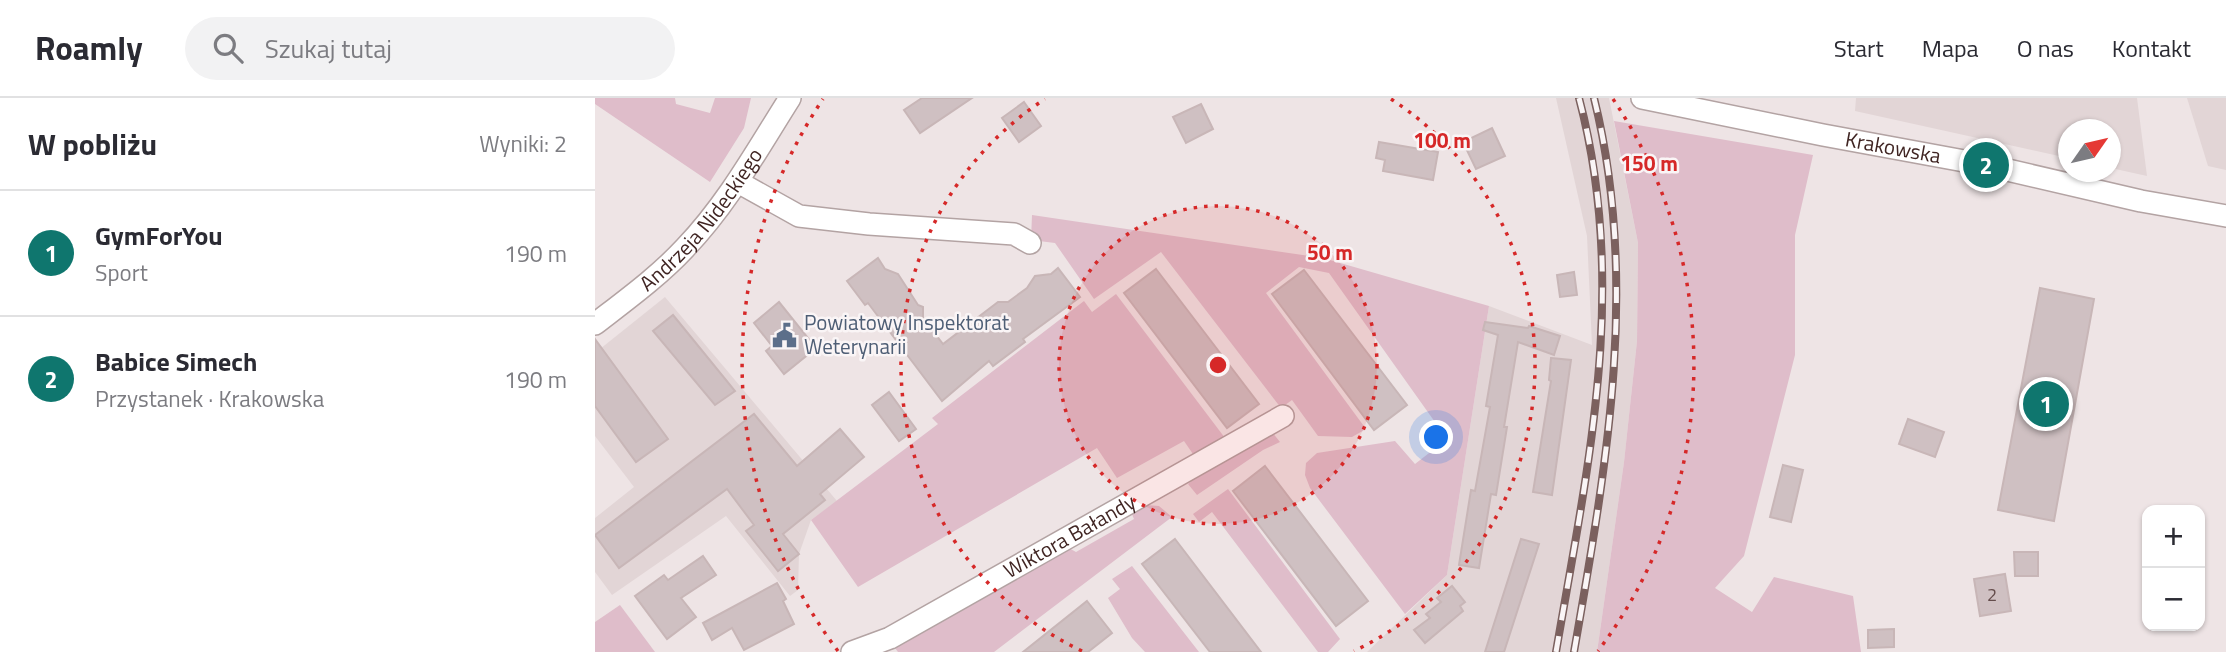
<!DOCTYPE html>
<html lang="pl">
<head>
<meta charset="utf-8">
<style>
	body { margin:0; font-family:"Titillium Web",sans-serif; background:#f2f2f3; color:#2b2b33 }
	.controls { position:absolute; right:21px; bottom:21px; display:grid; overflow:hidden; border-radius:14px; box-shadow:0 2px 5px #0004 }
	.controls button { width:63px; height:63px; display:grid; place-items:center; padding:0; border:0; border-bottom:2px solid #e1e1e2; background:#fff; color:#2b2b33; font:35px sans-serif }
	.compass { position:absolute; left:1463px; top:21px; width:63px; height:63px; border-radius:50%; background:#fff; box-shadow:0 2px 5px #0004; rotate:56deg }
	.you { position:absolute; left:842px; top:340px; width:24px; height:24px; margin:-18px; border:5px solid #fff; border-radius:50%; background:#1a73e8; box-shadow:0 0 0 10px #1a73e833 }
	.badge { display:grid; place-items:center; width:46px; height:46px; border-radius:50%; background:#0f766e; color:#fff; font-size:23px; font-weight:700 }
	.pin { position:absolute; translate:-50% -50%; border:4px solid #fff; box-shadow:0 2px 7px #0006 }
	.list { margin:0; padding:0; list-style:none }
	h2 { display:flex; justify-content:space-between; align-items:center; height:91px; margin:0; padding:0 28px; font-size:30px }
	h2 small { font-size:23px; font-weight:400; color:#7c7c81 }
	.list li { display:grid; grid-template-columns:46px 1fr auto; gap:21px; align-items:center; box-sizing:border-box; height:126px; padding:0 28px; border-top:2px solid #e1e1e2 }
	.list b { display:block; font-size:26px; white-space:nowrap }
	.list p { margin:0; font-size:23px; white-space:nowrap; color:#7c7c81 }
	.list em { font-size:23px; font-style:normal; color:#7c7c81 }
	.icon { flex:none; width:38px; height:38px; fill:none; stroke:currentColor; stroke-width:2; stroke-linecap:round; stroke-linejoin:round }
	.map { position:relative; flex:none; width:1631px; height:554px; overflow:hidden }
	header { display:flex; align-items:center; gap:42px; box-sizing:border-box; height:98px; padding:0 35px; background:#fff; border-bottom:2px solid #e1e1e2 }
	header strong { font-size:33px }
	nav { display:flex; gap:38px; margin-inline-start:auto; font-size:24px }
	.search { width:490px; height:63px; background:#f2f2f3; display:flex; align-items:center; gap:18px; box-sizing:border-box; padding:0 24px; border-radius:38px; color:#7c7c81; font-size:26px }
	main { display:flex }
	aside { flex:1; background:#fff }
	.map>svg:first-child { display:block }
</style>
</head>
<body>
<header>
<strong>Roamly</strong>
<div class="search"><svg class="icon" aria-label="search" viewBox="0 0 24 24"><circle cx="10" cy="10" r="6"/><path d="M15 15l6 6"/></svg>Szukaj tutaj</div>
<nav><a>Start</a><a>Mapa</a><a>O nas</a><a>Kontakt</a></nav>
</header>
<main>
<aside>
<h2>W pobliżu<small>Wyniki: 2</small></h2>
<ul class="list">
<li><span class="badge">1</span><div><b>GymForYou</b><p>Sport</p></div><em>190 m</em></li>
<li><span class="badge">2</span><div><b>Babice Simech</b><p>Przystanek · Krakowska</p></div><em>190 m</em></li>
</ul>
</aside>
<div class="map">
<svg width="1631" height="554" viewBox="0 0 1631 554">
	<rect width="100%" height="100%" fill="#eee4e5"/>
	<g fill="#e2d5d6">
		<polygon points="961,0 1014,0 1043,145 1042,243 1029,364 1002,554 772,554 852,477 894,208 997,247 992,138"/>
		<polygon points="1261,0 1542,0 1552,78 1516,70 1516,32 1474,32 1473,60 1260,13"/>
		<polygon points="1592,0 1631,0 1631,72 1613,68"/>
		<polygon points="70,199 242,403 216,422 204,456 203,492 195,498 131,418 17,497 0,474 0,420 39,389 0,338 0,255"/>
	</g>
	<g fill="#dfbdca">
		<polygon points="0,0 80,0 81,6 115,15 120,0 156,0 149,30 115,84 0,6"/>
		<polygon points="1019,23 1218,57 1200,137 1200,257 1149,458 1120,490 1157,514 1179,479 1258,498 1266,554 1002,554 1029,364 1042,243 1043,145"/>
		<polygon points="437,117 728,160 894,208 852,477 810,516 715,390 710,377 711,365 722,355 800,343 820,366 852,341 734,175 704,169 671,195 771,331 757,339 723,338 697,302 686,310 566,154 499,201 460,145 436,142"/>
		<polygon points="521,196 630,340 600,359 589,343 522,380 502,350 263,489 216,422 343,326 337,320 489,203 497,214"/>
		<polygon points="677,334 685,344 668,352 602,397 593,386 601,379"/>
		<polygon points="633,391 745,541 733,554 723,554 617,414 604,424 598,416"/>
		<polygon points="551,407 564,408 577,419 399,554 303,554 297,546 472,449 481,454 539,421 536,414"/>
		<polygon points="537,468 604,554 550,554 537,540 513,500 525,491 517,481"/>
		<polygon points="25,507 60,554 0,554 0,524"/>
	</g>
	<g fill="#cfc0c2" stroke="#c8b6b7" stroke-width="2">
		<polygon points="327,0 377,0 325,35 309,12"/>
		<polygon points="429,4 446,28 424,44 407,20"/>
		<polygon points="606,6 618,31 591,45 578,19"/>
		<polygon points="897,30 910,58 881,71 868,44"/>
		<polygon points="784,44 843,54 838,82 788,73 790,62 781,60"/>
		<polygon points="283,160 290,171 303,176 323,207 328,209 328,220 348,246 403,204 413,204 432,190 440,178 456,176 463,170 485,199 428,241 430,244 398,268 394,263 347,303 273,205 270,207 252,183"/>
		<polygon points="561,171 664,306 632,330 529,195"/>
		<polygon points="709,172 812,307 779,332 677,196"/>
		<polygon points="979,174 982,197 965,199 962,177"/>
		<polygon points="1445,190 1499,201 1459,423 1403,412"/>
		<polygon points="184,204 221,250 189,276 171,253 177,248 159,225"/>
		<polygon points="78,217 140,293 120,307 58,233"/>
		<polygon points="890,224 933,230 934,228 965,238 959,257 923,244 909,329 912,329 901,397 896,396 884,470 864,467 876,392 880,393 895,309 891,308 903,237 888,232"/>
		<polygon points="0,241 73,341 41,364 0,308"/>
		<polygon points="956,260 976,262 957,397 938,394 956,283 954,282"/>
		<polygon points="294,294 321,331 304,343 277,307"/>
		<polygon points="159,316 202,368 245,331 269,359 225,396 230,402 188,436 204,456 183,473 151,433 159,427 132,391 24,470 0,437"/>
		<polygon points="1313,321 1349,334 1340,359 1304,346"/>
		<polygon points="1188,367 1208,372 1196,424 1175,419"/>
		<polygon points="670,368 773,503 741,528 638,393"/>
		<polygon points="580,441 593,458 666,554 615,554 547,466"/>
		<polygon points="926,441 944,446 909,554 890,554"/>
		<polygon points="1419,454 1443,454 1443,478 1420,478"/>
		<polygon points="108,458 121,477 86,500 101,519 72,541 40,498 69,477 73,482"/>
		<polygon points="1410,476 1416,513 1385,518 1379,481"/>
		<polygon points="182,485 191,501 188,503 199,526 149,552 137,530 117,542 108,525"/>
		<polygon points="857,488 870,504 865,508 868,513 830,545 819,532 835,520 831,516 846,504 842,500"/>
		<polygon points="492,503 517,535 493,554 428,554"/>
		<polygon points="1299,531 1299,549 1273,550 1273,532"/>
	</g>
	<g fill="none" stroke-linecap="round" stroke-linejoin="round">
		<defs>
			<g id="minor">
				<path id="s1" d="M1047 0 1228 37 1391 67 1546 103 1631 118"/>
				<polyline points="143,84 204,118 274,126 419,136 435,145"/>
				<path id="s2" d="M0 226C31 202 64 178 90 150 133 105 162 52 195 0"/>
				<path id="s3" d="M257 554 295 540 688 318"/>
			</g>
		</defs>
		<use href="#minor" stroke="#b3a3a3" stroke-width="24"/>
		<use href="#minor" stroke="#fff" stroke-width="21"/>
		<defs>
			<g id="rail">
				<path d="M961 554C993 367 1034 189 984 0"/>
				<path d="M979 554C1011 370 1045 185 999 0"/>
			</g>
		</defs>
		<use href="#rail" stroke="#7b605e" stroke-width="8"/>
		<use href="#rail" stroke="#faf5f6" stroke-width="5" stroke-dasharray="16" stroke-linecap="butt"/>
	</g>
	<circle cx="623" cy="267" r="159" fill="#d62828" fill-opacity=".12"/>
	<g fill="none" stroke="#d62828" stroke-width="3.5" stroke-dasharray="3.5 7">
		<circle cx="623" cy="267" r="159"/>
		<path d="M487 553A317 317 0 0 1 450 1M796 1A317 317 0 0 1 759 553"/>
		<path d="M243 553A476 476 0 0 1 228 1M1018 1A476 476 0 0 1 1003 553"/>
	</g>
	<defs>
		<symbol id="civic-bare" viewBox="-9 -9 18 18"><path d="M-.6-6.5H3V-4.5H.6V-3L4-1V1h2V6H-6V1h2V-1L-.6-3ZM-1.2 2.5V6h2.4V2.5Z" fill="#5c6f8a" stroke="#faf5f6" stroke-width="2.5" paint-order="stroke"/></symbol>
	</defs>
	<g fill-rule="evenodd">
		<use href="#civic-bare" x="172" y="220" width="35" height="35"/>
	</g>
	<g text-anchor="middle" stroke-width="5" stroke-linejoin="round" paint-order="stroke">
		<g font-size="18" fill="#644c4b">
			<text x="1397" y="503">2</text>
		</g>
		<g font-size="21" fill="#402523" stroke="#faf5f6">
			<text dy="7" stroke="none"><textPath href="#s1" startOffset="256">Krakowska</textPath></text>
			<text dy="7" stroke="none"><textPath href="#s2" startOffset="150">Andrzeja Nideckiego</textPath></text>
			<text dy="7" stroke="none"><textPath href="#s3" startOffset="247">Wiktora Bałandy</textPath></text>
		</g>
		<g font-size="21" fill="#4e5e75" stroke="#faf5f6" text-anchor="start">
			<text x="209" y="232">Powiatowy Inspektorat<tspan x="209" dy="24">Weterynarii</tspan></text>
		</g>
	</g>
	<circle cx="623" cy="267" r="10" fill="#d62828" stroke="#faf5f6" stroke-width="3.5"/>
	<g font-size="21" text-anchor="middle" font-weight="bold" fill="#d62828" stroke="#faf5f6" stroke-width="5" stroke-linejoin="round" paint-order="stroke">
		<text x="847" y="50">100 m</text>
		<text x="1054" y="73">150 m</text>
		<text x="735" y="162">50 m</text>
	</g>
</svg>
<div class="controls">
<button>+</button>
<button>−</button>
</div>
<svg class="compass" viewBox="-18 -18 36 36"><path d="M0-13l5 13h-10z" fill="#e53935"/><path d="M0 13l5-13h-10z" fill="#7c7c81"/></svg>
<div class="you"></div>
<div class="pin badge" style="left:1451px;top:306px">1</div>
<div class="pin badge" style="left:1391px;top:67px">2</div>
</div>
</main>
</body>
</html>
